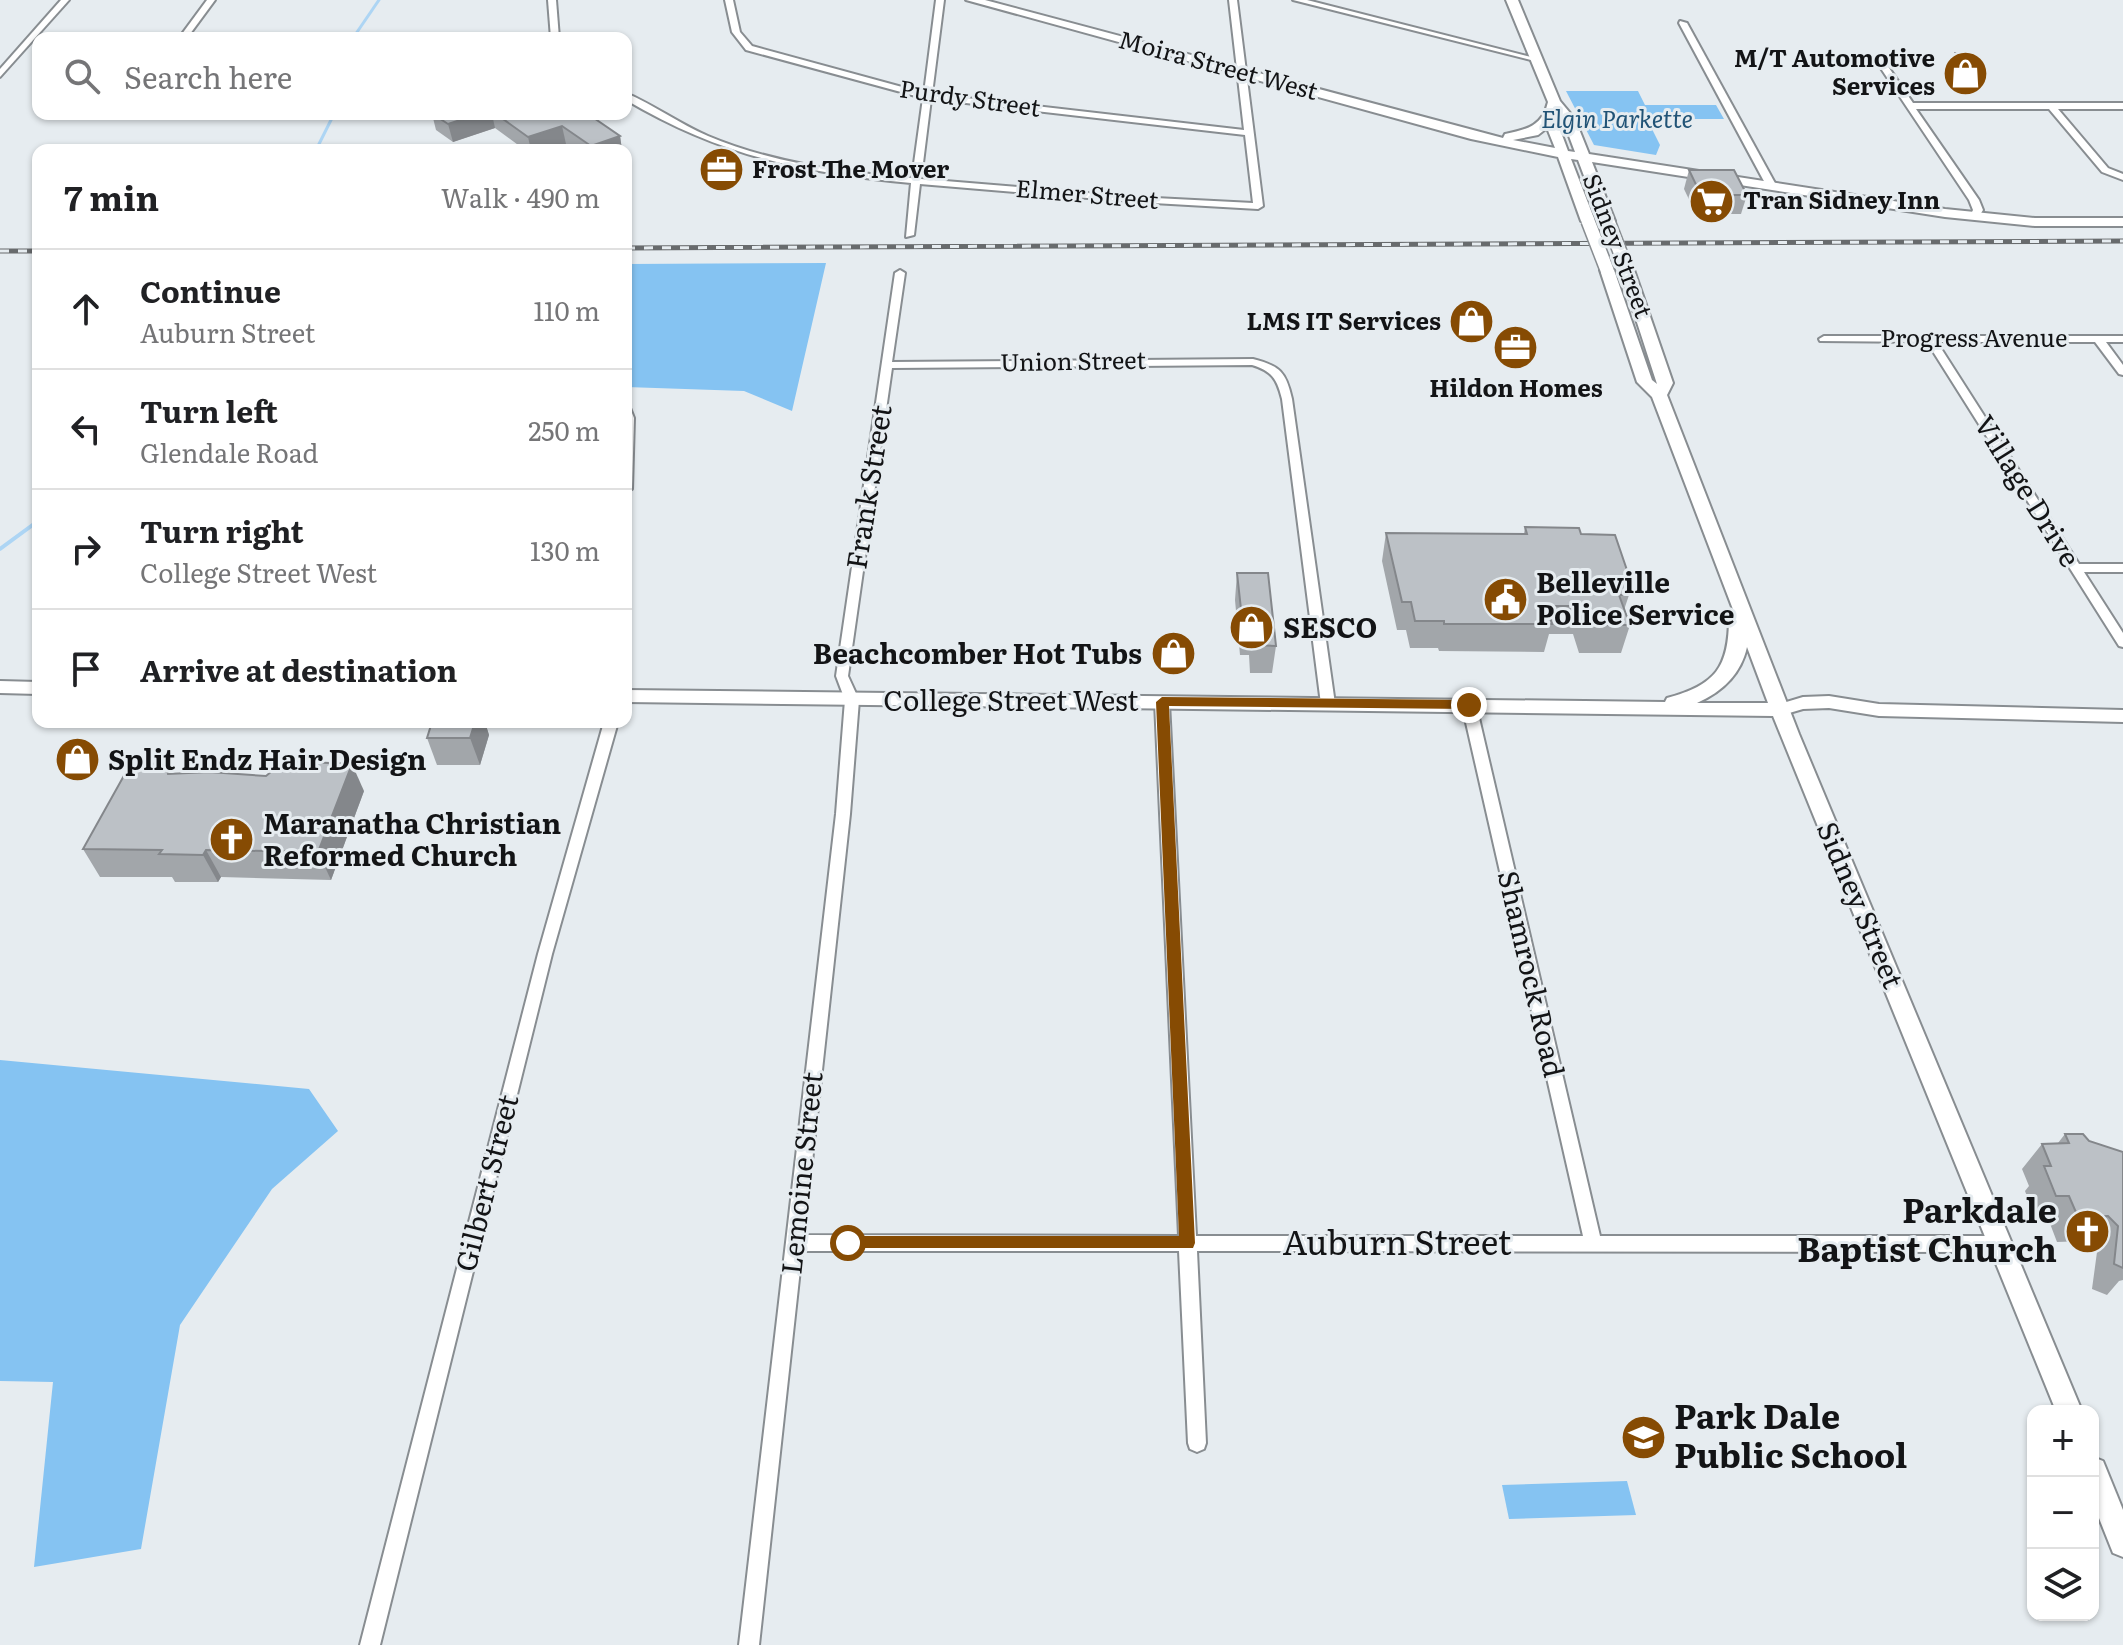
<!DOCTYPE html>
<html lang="en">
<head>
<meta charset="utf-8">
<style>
	body { margin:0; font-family:Literata,serif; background:#f6f6f6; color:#202124 }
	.controls { position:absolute; right:24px; bottom:24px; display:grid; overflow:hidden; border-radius:16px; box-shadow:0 2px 6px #0004 }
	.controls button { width:72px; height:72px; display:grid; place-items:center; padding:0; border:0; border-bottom:2px solid #e0e0e0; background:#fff; color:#202124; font:40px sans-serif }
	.stop { position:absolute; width:24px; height:24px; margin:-18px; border:6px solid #864b03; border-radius:50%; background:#fff }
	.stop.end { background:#864b03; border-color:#fff; box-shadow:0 2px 8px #0008 }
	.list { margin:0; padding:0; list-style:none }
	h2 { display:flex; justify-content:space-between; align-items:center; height:104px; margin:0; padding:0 32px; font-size:34px }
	h2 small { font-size:26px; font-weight:400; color:#757577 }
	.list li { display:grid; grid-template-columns:52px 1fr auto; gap:24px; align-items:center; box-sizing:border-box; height:120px; padding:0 32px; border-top:2px solid #e0e0e0 }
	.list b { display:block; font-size:30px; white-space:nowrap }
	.list p { margin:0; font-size:26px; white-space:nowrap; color:#757577 }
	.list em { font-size:26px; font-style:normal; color:#757577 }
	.icon { flex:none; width:44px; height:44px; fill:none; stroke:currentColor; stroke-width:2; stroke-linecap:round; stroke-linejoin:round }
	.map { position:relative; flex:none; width:2123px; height:1645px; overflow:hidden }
	.search { position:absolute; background:#fff; box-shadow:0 2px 6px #0004; left:32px; top:32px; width:600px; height:88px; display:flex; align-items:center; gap:20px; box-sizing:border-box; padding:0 28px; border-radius:16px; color:#757577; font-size:30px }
	.panel { position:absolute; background:#fff; box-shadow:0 2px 6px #0004; left:32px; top:144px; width:600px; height:584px; border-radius:16px }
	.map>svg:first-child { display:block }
</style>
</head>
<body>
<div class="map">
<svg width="2123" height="1645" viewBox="0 0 2123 1645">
	<rect width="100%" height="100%" fill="#e6ecf0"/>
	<g fill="#85c3f2">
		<polygon points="1566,91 1638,91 1645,105 1716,105 1724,119 1647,119 1660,145 1656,155 1594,145"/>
		<polygon points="826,263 792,411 744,391 626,387 626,264"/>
		<polygon points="0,1060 309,1089 338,1131 272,1189 180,1325 141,1549 34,1567 53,1382 0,1381"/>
		<polygon points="1627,1481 1636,1515 1509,1519 1502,1485"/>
	</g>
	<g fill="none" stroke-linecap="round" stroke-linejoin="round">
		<g stroke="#add5f4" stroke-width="3">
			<polyline points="353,38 379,0"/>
			<polyline points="316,150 334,114"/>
		</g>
		<polyline stroke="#add5f4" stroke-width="4" points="0,549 38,521"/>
		<defs>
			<g id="minor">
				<polygon points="61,0 69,0 0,77 0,69"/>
				<polygon points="207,0 215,0 187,38 179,38"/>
				<polygon points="548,0 556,0 559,38 551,38"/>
				<path d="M725 0H733L740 32 752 46 924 93 936 0H944L932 94 1244 130 1229 0H1237L1263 206 1258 209 1136 202 920 184 914 235 906 237 911 183C803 173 721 156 626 100V93C654 105 680 124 708 136 772 163 843 172 912 178L923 98 746 50 732 32ZM931 99 1245 135 1253 203 1136 197 921 179Z"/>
				<polygon points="1293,0 1307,0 1539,59 1535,61"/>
				<polygon points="1680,21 1687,23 1776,185 1774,187 1766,185 1679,23"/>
				<polygon points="1881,65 1887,65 1913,103 2123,103 2123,109 2058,109 2108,168 2123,174 2123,180 2102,172 2049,109 1916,109 1979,200 1983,210 1978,218 1972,218 1970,216 1973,210 1969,200 1880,67"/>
				<path d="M900 270 905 273 892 362 1253 359C1280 366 1286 372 1292 399L1335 704 1328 708 1321 704 1282 399C1277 379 1272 371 1252 365L892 368 848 676 859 700 850 814 804 1235 1179 1236 1155 702 1162 698 1169 702 1196 1236H1583L1462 705 1469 701 1476 705 1600 1236H2000L2006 1239 2009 1244 2006 1249 2000 1252 1197 1251 1206 1443 1204 1449 1197 1452 1190 1449 1188 1443 1179 1251H802L759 1645H739L836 814 845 700 836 676 895 273Z"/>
				<polygon points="1824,336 2123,336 2123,342 2106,342 2123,365 2123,375 2119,374 2095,342 1937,342 2079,564 2123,564 2123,572 2084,572 2123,633 2123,647 2119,646 1927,342 1820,341 1819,339"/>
				<polygon points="626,407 630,408 634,418 632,489 626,492"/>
				<polygon points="604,722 618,722 552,954 380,1645 360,1645 538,954"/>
			</g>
			<polygon id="tertiary" points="1829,696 1879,704 2123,710 2123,722 1879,716 1829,708 1803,709 1779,716 1771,710 1773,706 1803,697"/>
			<g id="secondary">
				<path d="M966 0H985L1503 138 1505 134C1527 129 1542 127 1548 102L1506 0H1518L1560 101 1575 119 1589 154 1945 209 2035 218H2123V226H2035L1945 217 1592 162 1615 221 1608 225 1601 221 1578 160 1571 159 1595 221 1588 225 1581 221 1558 157 1471 139ZM1557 114 1563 120 1575 152 1568 151 1556 119ZM1547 128 1555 148 1513 140 1538 135Z"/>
				<path d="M1607 266 1614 270 1652 380 1657 384 1620 270 1627 266 1634 270 1673 383 1667 395 1799 734 2082 1411H2056L1773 716 626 702V690L1665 702 1667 698C1716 685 1729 667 1729 617L1734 612 1652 397 1637 382 1600 270ZM1747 647 1768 703H1697C1722 692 1741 674 1747 647Z"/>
				<polygon points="0,681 38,682 38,694 0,693"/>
				<polygon points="2093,1457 2103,1461 2123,1510 2123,1557 2113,1553 2093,1503"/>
			</g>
		</defs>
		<use href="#minor" stroke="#888d91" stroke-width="4"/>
		<use href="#tertiary" stroke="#888d91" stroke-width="4"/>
		<use href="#secondary" stroke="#888d91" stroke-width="4"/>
		<use href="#minor" fill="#fff" fill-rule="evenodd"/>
		<use href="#tertiary" fill="#fff" fill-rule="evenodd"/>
		<use href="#secondary" fill="#fff" fill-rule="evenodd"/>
		<defs>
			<g id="rail">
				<polyline points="626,248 2123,241"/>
				<polyline points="0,251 38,251"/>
			</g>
		</defs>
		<use href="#rail" stroke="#686b6d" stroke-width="5"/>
		<use href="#rail" stroke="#e6ecf0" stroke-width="3" stroke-dasharray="9" stroke-linecap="butt"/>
		<defs>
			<g id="secondary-bridge">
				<polyline points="1588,221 1607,270"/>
				<polyline points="1608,221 1627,270"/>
			</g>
		</defs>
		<use href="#secondary-bridge" stroke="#888d91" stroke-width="16" stroke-linecap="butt"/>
		<use href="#secondary-bridge" stroke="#fff" stroke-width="13"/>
	</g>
	<g fill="#a2a6aa">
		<polygon points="1956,53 1986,70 1981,82 1964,81 1952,65"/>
		<polygon points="432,114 588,114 620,136 622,150 574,150 566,144 548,150 525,150 495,128 453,142 436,130"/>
		<polygon points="1689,170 1747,195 1741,214 1696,214 1684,189"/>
		<polygon points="1525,527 1581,534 1630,579 1627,589 1629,595 1624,610 1630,625 1621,653 1579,653 1573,634 1549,634 1544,652 1439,651 1438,648 1410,648 1406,630 1397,630 1382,561 1386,533 1524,534"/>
		<polygon points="1237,573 1276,646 1272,673 1250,673 1249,655 1240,655 1235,600"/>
		<polygon points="432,722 485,722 489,735 480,765 437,765 427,738"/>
		<polygon points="364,791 331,880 221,877 218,882 175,882 172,877 100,877 83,849"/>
		<polygon points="2065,1134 2089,1141 2123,1152 2123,1280 2119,1281 2107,1295 2092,1289 2097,1252 2086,1241 2057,1242 2049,1221 2036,1221 2025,1191 2029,1186 2022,1169 2042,1144 2058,1143"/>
	</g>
	<g fill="#84878b">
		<polygon points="479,114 492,114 495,128 453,142 448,124"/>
		<polygon points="562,126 566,144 548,150 531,150 528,137"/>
		<polygon points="620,136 622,150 592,150 591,146"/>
		<polygon points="475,722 485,722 489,735 480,765 470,738"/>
		<polygon points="352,764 364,791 331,880 318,852"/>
		<polygon points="206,850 221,877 218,882 203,855"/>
	</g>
	<g fill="#bcc1c6" stroke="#84878b" stroke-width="2">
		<polygon points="1956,53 1973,53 1986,70 1969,69"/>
		<polygon points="433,114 479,114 448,124"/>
		<polygon points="496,114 588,114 620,136 591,146 562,126 528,137"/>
		<polygon points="1689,170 1734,170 1747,195 1701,195"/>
		<polygon points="1525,527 1579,528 1581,534 1615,535 1630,579 1624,579 1629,595 1619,595 1630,625 1587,625 1581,606 1547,606 1552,624 1444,624 1444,621 1415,621 1411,602 1402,602 1386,533 1527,534"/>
		<polygon points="1237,573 1268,573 1276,646 1253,645 1252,627 1243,627"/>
		<polygon points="432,722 475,722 470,738 427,738"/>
		<polygon points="284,761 352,764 318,852 206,850 203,855 159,854 162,850 83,849 131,763 166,764 168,774 209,772 266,776"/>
		<polygon points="2065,1134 2083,1134 2089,1141 2123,1152 2123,1268 2114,1264 2118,1226 2108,1216 2078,1217 2069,1196 2056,1196 2044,1166 2051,1166 2042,1144 2069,1143"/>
	</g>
	<polygon fill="#864b03" points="1162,697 1469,700 1475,705 1469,709 1169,706 1195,1243 1193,1248 843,1248 840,1243 848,1236 1179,1236 1156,702"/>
	<defs>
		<symbol id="shop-disc" viewBox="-11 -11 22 22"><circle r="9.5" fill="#864b03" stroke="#e6ecf0"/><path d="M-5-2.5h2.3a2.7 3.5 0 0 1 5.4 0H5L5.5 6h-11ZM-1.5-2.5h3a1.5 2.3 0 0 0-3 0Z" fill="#fff"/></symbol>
		<symbol id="office-disc" viewBox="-11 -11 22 22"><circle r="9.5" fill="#864b03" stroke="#e6ecf0"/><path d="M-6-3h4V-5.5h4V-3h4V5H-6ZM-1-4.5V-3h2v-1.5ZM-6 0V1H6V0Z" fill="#fff"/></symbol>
		<symbol id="supermarket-disc" viewBox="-11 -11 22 22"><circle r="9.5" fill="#864b03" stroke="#e6ecf0"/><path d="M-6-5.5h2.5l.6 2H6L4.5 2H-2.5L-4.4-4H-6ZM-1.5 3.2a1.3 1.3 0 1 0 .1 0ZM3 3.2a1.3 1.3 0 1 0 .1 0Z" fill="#fff"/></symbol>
		<symbol id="civic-disc" viewBox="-11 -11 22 22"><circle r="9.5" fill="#864b03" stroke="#e6ecf0"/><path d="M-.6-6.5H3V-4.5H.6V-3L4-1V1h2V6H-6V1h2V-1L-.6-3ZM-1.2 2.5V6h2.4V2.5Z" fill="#fff"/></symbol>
		<symbol id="church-disc" viewBox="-11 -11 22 22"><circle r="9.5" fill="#864b03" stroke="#e6ecf0"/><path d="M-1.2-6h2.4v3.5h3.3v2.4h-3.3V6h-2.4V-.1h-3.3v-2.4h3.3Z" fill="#fff"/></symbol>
		<symbol id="school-disc" viewBox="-11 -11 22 22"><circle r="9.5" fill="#864b03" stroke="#e6ecf0"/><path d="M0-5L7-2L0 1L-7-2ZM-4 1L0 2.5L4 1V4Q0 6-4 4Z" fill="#fff"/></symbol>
	</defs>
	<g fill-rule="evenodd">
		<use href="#shop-disc" x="1940" y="48" width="51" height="51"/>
		<use href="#office-disc" x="696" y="144" width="51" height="51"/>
		<use href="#supermarket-disc" x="1686" y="176" width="51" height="51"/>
		<use href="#shop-disc" x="1446" y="296" width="51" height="51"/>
		<use href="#office-disc" x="1490" y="322" width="51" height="51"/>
		<use href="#civic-disc" x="1480" y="574" width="51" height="51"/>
		<use href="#shop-disc" x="1226" y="602" width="51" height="51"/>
		<use href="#shop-disc" x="1148" y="628" width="51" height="51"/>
		<use href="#shop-disc" x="52" y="734" width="51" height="51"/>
		<use href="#church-disc" x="206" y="814" width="51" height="51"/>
		<use href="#church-disc" x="2062" y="1206" width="51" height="51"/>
		<use href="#school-disc" x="1618" y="1412" width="51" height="51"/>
	</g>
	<g text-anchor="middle" stroke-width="6" stroke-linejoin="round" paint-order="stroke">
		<g font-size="24" font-weight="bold" fill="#131416" stroke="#e6ecf0" text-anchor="end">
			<text x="1935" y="67">M/T Automotive<tspan x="1935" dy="28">Services</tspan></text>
			<text x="752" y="178" text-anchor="start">Frost The Mover</text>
			<text x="1743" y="209" text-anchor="start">Tran Sidney Inn</text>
			<text x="1441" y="330">LMS IT Services</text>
			<text x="1516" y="397" text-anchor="middle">Hildon Homes</text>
		</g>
		<g font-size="24" fill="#131416" stroke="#e6ecf0">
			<text transform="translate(1218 66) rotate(15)" y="8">Moira Street West</text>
			<text transform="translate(970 99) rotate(8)" y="8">Purdy Street</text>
			<text transform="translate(1087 195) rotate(5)" y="8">Elmer Street</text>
			<text transform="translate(1617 246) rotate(69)" y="8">Sidney Street</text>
			<text x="1974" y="347">Progress Avenue</text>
			<text transform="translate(1073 362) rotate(-1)" y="8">Union Street</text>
		</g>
		<g font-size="24" font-style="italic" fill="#215376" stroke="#e6ecf0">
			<text x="1617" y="128">Elgin Parkette</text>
		</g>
		<g font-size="28" fill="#131416" stroke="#e6ecf0">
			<text transform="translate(869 487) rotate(-81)" y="10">Frank Street</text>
			<text transform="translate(2027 491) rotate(58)" y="10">Village Drive</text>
			<text x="1011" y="711">College Street West</text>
			<text transform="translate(1860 905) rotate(67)" y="10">Sidney Street</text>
			<text transform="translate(1531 974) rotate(77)" y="10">Shamrock Road</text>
			<text transform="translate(802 1173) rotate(-84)" y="10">Lemoine Street</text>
			<text transform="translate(487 1183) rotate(-76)" y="10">Gilbert Street</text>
		</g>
		<g font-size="28" font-weight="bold" fill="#131416" stroke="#e6ecf0" text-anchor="start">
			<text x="1536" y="593">Belleville<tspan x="1536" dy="32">Police Service</tspan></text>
			<text x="1283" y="638">SESCO</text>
			<text x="1142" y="664" text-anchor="end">Beachcomber Hot Tubs</text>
			<text x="108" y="770">Split Endz Hair Design</text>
			<text x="263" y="834">Maranatha Christian<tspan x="263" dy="32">Reformed Church</tspan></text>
		</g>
		<g font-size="34" font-weight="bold" fill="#131416" stroke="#e6ecf0" text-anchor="end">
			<text x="2057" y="1223">Parkdale<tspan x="2057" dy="39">Baptist Church</tspan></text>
			<text x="1674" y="1429" text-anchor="start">Park Dale<tspan x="1674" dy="39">Public School</tspan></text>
		</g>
		<g font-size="34" fill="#131416" stroke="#e6ecf0">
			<text x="1397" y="1255">Auburn Street</text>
		</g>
	</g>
</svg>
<div class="controls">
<button>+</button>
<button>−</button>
<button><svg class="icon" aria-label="layers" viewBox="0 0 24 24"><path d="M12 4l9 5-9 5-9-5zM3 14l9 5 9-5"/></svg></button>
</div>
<div class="stop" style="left:848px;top:1243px"></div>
<div class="stop end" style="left:1469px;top:705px"></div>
<div class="search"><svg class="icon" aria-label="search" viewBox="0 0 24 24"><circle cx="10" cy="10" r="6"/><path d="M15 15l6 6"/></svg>Search here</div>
<section class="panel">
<h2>7 min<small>Walk · 490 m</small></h2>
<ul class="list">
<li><svg class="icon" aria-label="ahead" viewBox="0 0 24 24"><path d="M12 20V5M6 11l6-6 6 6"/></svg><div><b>Continue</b><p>Auburn Street</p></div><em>110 m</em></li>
<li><svg class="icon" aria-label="left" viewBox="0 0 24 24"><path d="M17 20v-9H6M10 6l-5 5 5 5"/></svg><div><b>Turn left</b><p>Glendale Road</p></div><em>250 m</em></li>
<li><svg class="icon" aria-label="right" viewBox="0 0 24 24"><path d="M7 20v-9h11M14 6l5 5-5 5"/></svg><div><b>Turn right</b><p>College Street West</p></div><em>130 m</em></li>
<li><svg class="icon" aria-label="arrive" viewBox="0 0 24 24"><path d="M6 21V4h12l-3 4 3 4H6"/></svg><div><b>Arrive at destination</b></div></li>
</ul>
</section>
</div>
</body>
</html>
